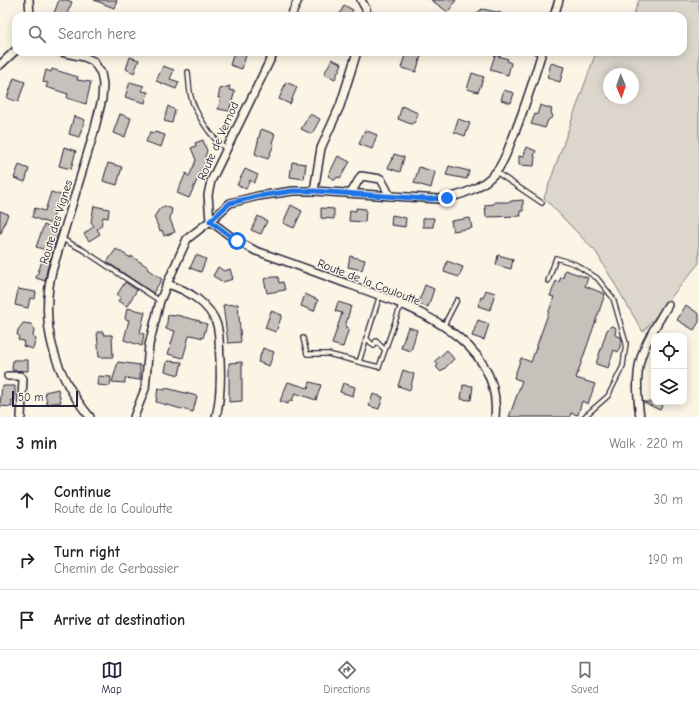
<!DOCTYPE html>
<html lang="en">
<head>
<meta charset="utf-8">
<style>
	body { margin:0; font-family:"Comic Neue",sans-serif; background:#f6f6f6; color:#222 }
	.controls { position:absolute; right:12px; bottom:12px; display:grid; overflow:hidden; border-radius:8px; box-shadow:0 2px 10px #0003 }
	.controls button { width:36px; height:36px; display:grid; place-items:center; padding:0; border:0; border-bottom:1px solid #e0e0e0; background:#fff; color:#222; font:20px sans-serif }
	.compass { position:absolute; left:603px; top:68px; width:36px; height:36px; border-radius:50%; background:#fff; box-shadow:0 2px 10px #0003; rotate:178deg }
	.scale { position:absolute; left:12px; bottom:10px; width:66px; box-sizing:border-box; padding-left:4px; border:2px solid #22223b; border-top:0; font-size:11px; line-height:14px; white-space:nowrap; color:#22223b; -webkit-text-stroke:3px #fcf5e5; paint-order:stroke }
	.stop { position:absolute; width:12px; height:12px; margin:-9px; border:3px solid #1a73e8; border-radius:50%; background:#fff }
	.stop.end { background:#1a73e8; border-color:#fff; box-shadow:0 1px 4px #0008 }
	.list { margin:0; padding:0; list-style:none }
	h2 { display:flex; justify-content:space-between; align-items:center; height:52px; margin:0; padding:0 16px; font-size:17px }
	h2 small { font-size:13px; font-weight:400; color:#767676 }
	.list li { display:grid; grid-template-columns:26px 1fr auto; gap:12px; align-items:center; box-sizing:border-box; height:60px; padding:0 16px; border-top:1px solid #e0e0e0 }
	.list b { display:block; font-size:15px; white-space:nowrap }
	.list p { margin:0; font-size:13px; white-space:nowrap; color:#767676 }
	.list em { font-size:13px; font-style:normal; color:#767676 }
	.icon { flex:none; width:22px; height:22px; fill:none; stroke:currentColor; stroke-width:2; stroke-linecap:round; stroke-linejoin:round }
	.map { position:relative; flex:none; width:699px; height:417px; overflow:hidden }
	.search { position:absolute; background:#fff; box-shadow:0 2px 10px #0003; left:12px; right:12px; top:12px; height:44px; display:flex; align-items:center; gap:10px; box-sizing:border-box; padding:0 14px; border-radius:12px; color:#767676; font-size:15px }
	.sheet { height:232px; background:#fff }
	nav { display:flex; justify-content:space-around; align-items:center; box-sizing:border-box; height:56px; border-top:1px solid #e0e0e0; background:#fff; font-size:11px; color:#767676 }
	nav a { display:grid; justify-items:center; gap:2px }
	nav .on { color:#22223b }
	.map>svg:first-child { display:block }
</style>
</head>
<body>
<div class="map">
<svg width="699" height="417" viewBox="0 0 699 417">
	<rect width="100%" height="100%" fill="#fcf5e5"/>
	<filter id="ink" filterUnits="userSpaceOnUse"><feTurbulence type="fractalNoise" baseFrequency=".025" numOctaves="2"/><feDisplacementMap in="SourceGraphic" scale="8" xChannelSelector="R" yChannelSelector="G"/><feConvolveMatrix kernelMatrix="1 2 1 2 8 2 1 2 1" color-interpolation-filters="sRGB"/></filter>
	<g filter="url(#ink)">
		<path fill="#dcd6cc" stroke="#7f7c84" fill-rule="evenodd" d="M639 0H699V263L643 332 596 252 544 198 595 55 618 54 619 52H683V16H633ZM609 74H633V98H609Z"/>
		<g fill="#c6c1bb" stroke="#22223b">
			<polygon points="59,0 67,0 72,2 66,16 60,16 54,13"/>
			<polygon points="94,0 117,0 114,8"/>
			<polygon points="431,0 456,0 448,12"/>
			<polygon points="344,5 353,10 350,16 339,16"/>
			<polygon points="482,9 501,13 501,16 473,16"/>
			<polygon points="234,52 247,52 242,69 230,65"/>
			<polygon points="406,52 421,56 416,72 401,68"/>
			<polygon points="495,55 508,59 507,61 511,63 508,75 490,70"/>
			<polygon points="130,57 139,60 134,73 126,69"/>
			<polygon points="332,59 342,64 335,79 324,74"/>
			<polygon points="551,63 564,67 560,82 547,78"/>
			<polygon points="163,66 174,70 170,79 179,82 176,89 156,81"/>
			<polygon points="52,69 78,77 77,80 91,82 86,104 67,98 68,94 46,87 48,83 43,82 46,70 51,72"/>
			<polygon points="472,73 484,77 478,92 467,89"/>
			<polygon points="14,78 25,82 18,102 7,98"/>
			<polygon points="130,82 144,86 142,91 148,92 145,103 125,97"/>
			<polygon points="286,82 297,87 290,104 279,99"/>
			<polygon points="230,86 229,90 235,91 229,111 218,109 221,98 218,98 220,89"/>
			<polygon points="504,90 514,93 511,103 501,100"/>
			<polygon points="540,105 552,109 551,112 553,117 548,120 545,128 531,124 535,114 537,115"/>
			<polygon points="168,106 175,110 172,123 164,121"/>
			<polygon points="402,106 418,113 415,122 411,124 398,119"/>
			<polygon points="120,114 131,118 125,137 113,133"/>
			<polygon points="310,114 320,119 312,134 301,129"/>
			<polygon points="74,116 85,120 79,137 69,134"/>
			<polygon points="458,119 470,123 465,136 454,132"/>
			<polygon points="261,129 275,134 272,143 274,144 268,159 255,154"/>
			<polygon points="365,130 377,135 372,149 359,144"/>
			<polygon points="150,132 154,133 155,132 165,135 161,147 146,142"/>
			<polygon points="203,140 207,151 204,159 206,160 189,198 177,193 186,173 189,177 196,160 191,148 196,146 195,143"/>
			<polygon points="64,147 76,151 71,169 59,166"/>
			<polygon points="527,147 536,151 534,156 535,156 534,166 519,165 519,156 523,157"/>
			<polygon points="394,154 404,157 400,172 388,168 391,160 392,160"/>
			<polygon points="338,156 350,162 340,178 337,177 335,180 328,176"/>
			<polygon points="292,162 306,164 304,179 290,177"/>
			<polygon points="108,163 122,167 117,185 103,181"/>
			<polygon points="19,165 29,169 25,182 14,178"/>
			<polygon points="449,166 469,171 467,179 446,175"/>
			<polygon points="419,167 435,172 431,188 414,183"/>
			<polygon points="245,169 258,175 254,183 250,180 246,189 237,185"/>
			<polygon points="51,192 64,196 59,210 56,209 51,224 32,217 35,208 45,211"/>
			<polygon points="523,200 523,211 520,211 521,216 486,217 485,205 494,204 494,202 511,202 511,201"/>
			<polygon points="291,205 302,211 294,228 283,223"/>
			<polygon points="94,206 109,209 109,211 108,218 103,217 101,226 97,229 100,234 89,241 84,234 94,226 91,222"/>
			<polygon points="165,206 172,209 170,219 175,232 164,236 162,230 160,231 154,217 160,208"/>
			<polygon points="321,208 334,209 334,219 321,218"/>
			<polygon points="356,208 366,209 365,222 349,221 350,210 356,211"/>
			<polygon points="0,211 8,214 1,233 0,233"/>
			<polygon points="392,215 406,218 405,227 391,225"/>
			<polygon points="258,216 267,221 261,234 251,230"/>
			<polygon points="423,218 434,218 433,227 423,227"/>
			<polygon points="470,218 472,228 453,231 451,221"/>
			<polygon points="44,225 59,231 47,270 45,281 36,278 46,250 36,247"/>
			<polygon points="116,249 131,258 131,256 148,267 147,269 162,279 153,293 107,262"/>
			<polygon points="196,255 206,259 201,272 190,268"/>
			<polygon points="498,255 513,259 511,269 496,265"/>
			<polygon points="350,256 365,260 362,270 348,267"/>
			<polygon points="447,261 463,267 459,277 444,272"/>
			<polygon points="218,267 224,271 230,269 233,279 223,282 213,276"/>
			<polygon points="565,270 588,278 585,286 605,294 576,378 595,384 588,404 582,401 578,415 571,413 570,417 509,417 522,381 514,378 521,358 531,362 554,297 550,296 556,281 559,282 561,277 563,278"/>
			<polygon points="273,277 278,277 279,283 283,282 285,290 267,293 264,279"/>
			<polygon points="125,282 137,290 127,306 118,301 121,297 117,295"/>
			<polygon points="425,285 434,289 428,307 418,304"/>
			<polygon points="18,289 36,292 35,299 30,298 28,308 15,305"/>
			<polygon points="486,290 495,293 490,310 478,306 481,297 483,298"/>
			<polygon points="305,294 318,300 314,311 301,306"/>
			<polygon points="338,302 351,306 345,327 349,328 343,347 332,344 342,313 335,311"/>
			<polygon points="238,304 241,342 228,343 223,305"/>
			<polygon points="686,305 699,314 699,322 694,330 677,320"/>
			<polygon points="127,308 145,312 140,333 144,334 142,346 124,340 129,320 125,319"/>
			<polygon points="271,311 282,315 276,332 265,328"/>
			<polygon points="168,315 175,316 176,315 200,321 200,322 207,324 203,338 191,335 189,336 183,358 168,354 175,331 166,329"/>
			<polygon points="478,320 489,324 484,340 472,336"/>
			<polygon points="23,323 31,324 34,329 33,337 36,339 33,349 23,346 24,341 18,340 19,336 17,335 18,330"/>
			<polygon points="611,326 615,327 616,329 615,335 621,337 622,341 618,352 614,350 608,368 596,364 607,330"/>
			<polygon points="408,327 417,330 411,351 401,348"/>
			<polygon points="97,332 103,332 104,335 112,335 113,357 99,357"/>
			<polygon points="263,348 274,352 269,366 258,362"/>
			<polygon points="447,350 454,359 441,372 436,367 438,365 435,361"/>
			<polygon points="13,360 28,360 28,371 12,370"/>
			<polygon points="167,361 182,362 179,375 165,371"/>
			<polygon points="118,362 140,365 140,380 125,378 125,383 112,382"/>
			<polygon points="242,362 242,401 229,402 229,363"/>
			<polygon points="403,370 414,374 410,390 398,386"/>
			<polygon points="98,376 111,377 110,386 97,385"/>
			<polygon points="288,382 308,388 310,382 321,385 316,400 295,393 292,401 289,400 288,404 280,401"/>
			<polygon points="343,383 355,387 353,396 340,392"/>
			<polygon points="463,385 473,386 471,400 461,399"/>
			<polygon points="2,386 15,386 15,400 12,400 12,407 0,406"/>
			<polygon points="158,388 165,390 166,388 197,396 193,412 156,402"/>
			<polygon points="58,389 61,402 47,404 45,392"/>
			<polygon points="373,394 383,397 379,409 369,406"/>
			<polygon points="643,402 664,402 660,410"/>
		</g>
		<g fill="none" stroke-linecap="round" stroke-linejoin="round">
			<defs>
				<g id="lane">
					<polyline points="536,52 542,54"/>
					<path d="M188 72C189 81 189 89 191 97 195 113 212 139 226 149"/>
					<polyline points="496,172 542,203"/>
					<polyline points="62,239 83,250 160,301"/>
					<polyline points="548,281 556,258 575,264 597,278 613,298 626,343 623,366 608,396 584,417"/>
					<polyline points="380,295 359,362 379,367 401,305"/>
					<polyline points="443,327 457,300"/>
					<polyline points="303,338 307,354 328,354 359,362"/>
					<polyline points="366,338 374,346 376,341 385,350"/>
				</g>
				<g id="street">
					<polyline points="29,0 30,16"/>
					<polyline points="361,0 366,9 367,16"/>
					<polyline points="291,16 298,0"/>
					<polyline points="554,16 559,0"/>
					<path d="M61 52 84 57 93 61 101 73 103 84 102 99 94 132 52 271C39 325 55 375 90 417"/>
					<polyline points="0,65 16,50"/>
					<polyline points="314,191 321,148 340,106 357,52"/>
					<polyline points="351,193 361,176 381,179 390,196"/>
					<path d="M167 284C188 290 210 304 217 325 220 336 219 348 220 359 221 379 221 397 216 417"/>
					<polyline points="8,376 20,376 23,379 21,417"/>
					<polyline points="134,417 145,389 149,345 160,301 167,284 187,239 210,221 208,195 211,181 274,52"/>
					<path d="M495 417C503 336 405 304 345 283 315 272 286 261 256 251L237 241 210 221 230 203 258 196 293 191H314L439 199C459 197 482 188 496 172 503 164 507 152 511 142 523 113 533 82 542 52"/>
					<path d="M640 417C637 395 635 370 644 349 650 334 660 319 668 305"/>
				</g>
			</defs>
			<use href="#lane" stroke="#22223b" stroke-width="6"/>
			<use href="#street" stroke="#22223b" stroke-width="10"/>
			<use href="#lane" stroke="#fcf5e5" stroke-width="3.5"/>
			<use href="#street" stroke="#fcf5e5" stroke-width="7"/>
		</g>
	</g>
	<g fill="none" stroke-linecap="round" stroke-linejoin="round" filter="url(#ink)">
		<polyline stroke="#1a73e8" stroke-width="5" points="237,241 210,221 230,203 258,196 293,191 314,191 428,199 447,198"/>
	</g>
	<g text-anchor="middle" stroke-width="3" stroke-linejoin="round" paint-order="stroke">
		<g font-size="12" fill="#22223b" stroke="#fcf5e5">
			<text transform="translate(218 141) rotate(-66)" y="4">Route de Vernod</text>
			<text transform="translate(56 222) rotate(-73)" y="4">Route des Vignes</text>
			<text transform="translate(369 282) rotate(21)" y="4">Route de la Couloutte</text>
		</g>
	</g>
</svg>
<div class="controls">
<button><svg class="icon" aria-label="locate" viewBox="0 0 24 24"><circle cx="12" cy="12" r="6"/><path d="M12 2v4M12 18v4M2 12h4M18 12h4"/></svg></button>
<button><svg class="icon" aria-label="layers" viewBox="0 0 24 24"><path d="M12 4l9 5-9 5-9-5zM3 14l9 5 9-5"/></svg></button>
</div>
<svg class="compass" viewBox="-18 -18 36 36"><path d="M0-13l5 13h-10z" fill="#e53935"/><path d="M0 13l5-13h-10z" fill="#767676"/></svg>
<div class="scale">50 m</div>
<div class="stop" style="left:237px;top:241px"></div>
<div class="stop end" style="left:447px;top:198px"></div>
<div class="search"><svg class="icon" aria-label="search" viewBox="0 0 24 24"><circle cx="10" cy="10" r="6"/><path d="M15 15l6 6"/></svg>Search here</div>
</div>
<section class="sheet">
<h2>3 min<small>Walk · 220 m</small></h2>
<ul class="list">
<li><svg class="icon" aria-label="ahead" viewBox="0 0 24 24"><path d="M12 20V5M6 11l6-6 6 6"/></svg><div><b>Continue</b><p>Route de la Couloutte</p></div><em>30 m</em></li>
<li><svg class="icon" aria-label="right" viewBox="0 0 24 24"><path d="M7 20v-9h11M14 6l5 5-5 5"/></svg><div><b>Turn right</b><p>Chemin de Gerbassier</p></div><em>190 m</em></li>
<li><svg class="icon" aria-label="arrive" viewBox="0 0 24 24"><path d="M6 21V4h12l-3 4 3 4H6"/></svg><div><b>Arrive at destination</b></div></li>
</ul>
</section>
<nav>
<a class="on"><svg class="icon" aria-label="map" viewBox="0 0 24 24"><path d="M3 6l6-2 6 2 6-2v14l-6 2-6-2-6 2zM9 4v14M15 6v14"/></svg>Map</a>
<a><svg class="icon" aria-label="directions" viewBox="0 0 24 24"><path d="M12 3l9 9-9 9-9-9zM9 14v-3h6M13 9l2 2-2 2"/></svg>Directions</a>
<a><svg class="icon" aria-label="saved" viewBox="0 0 24 24"><path d="M7 4h10v16l-5-4-5 4z"/></svg>Saved</a>
</nav>
</body>
</html>
